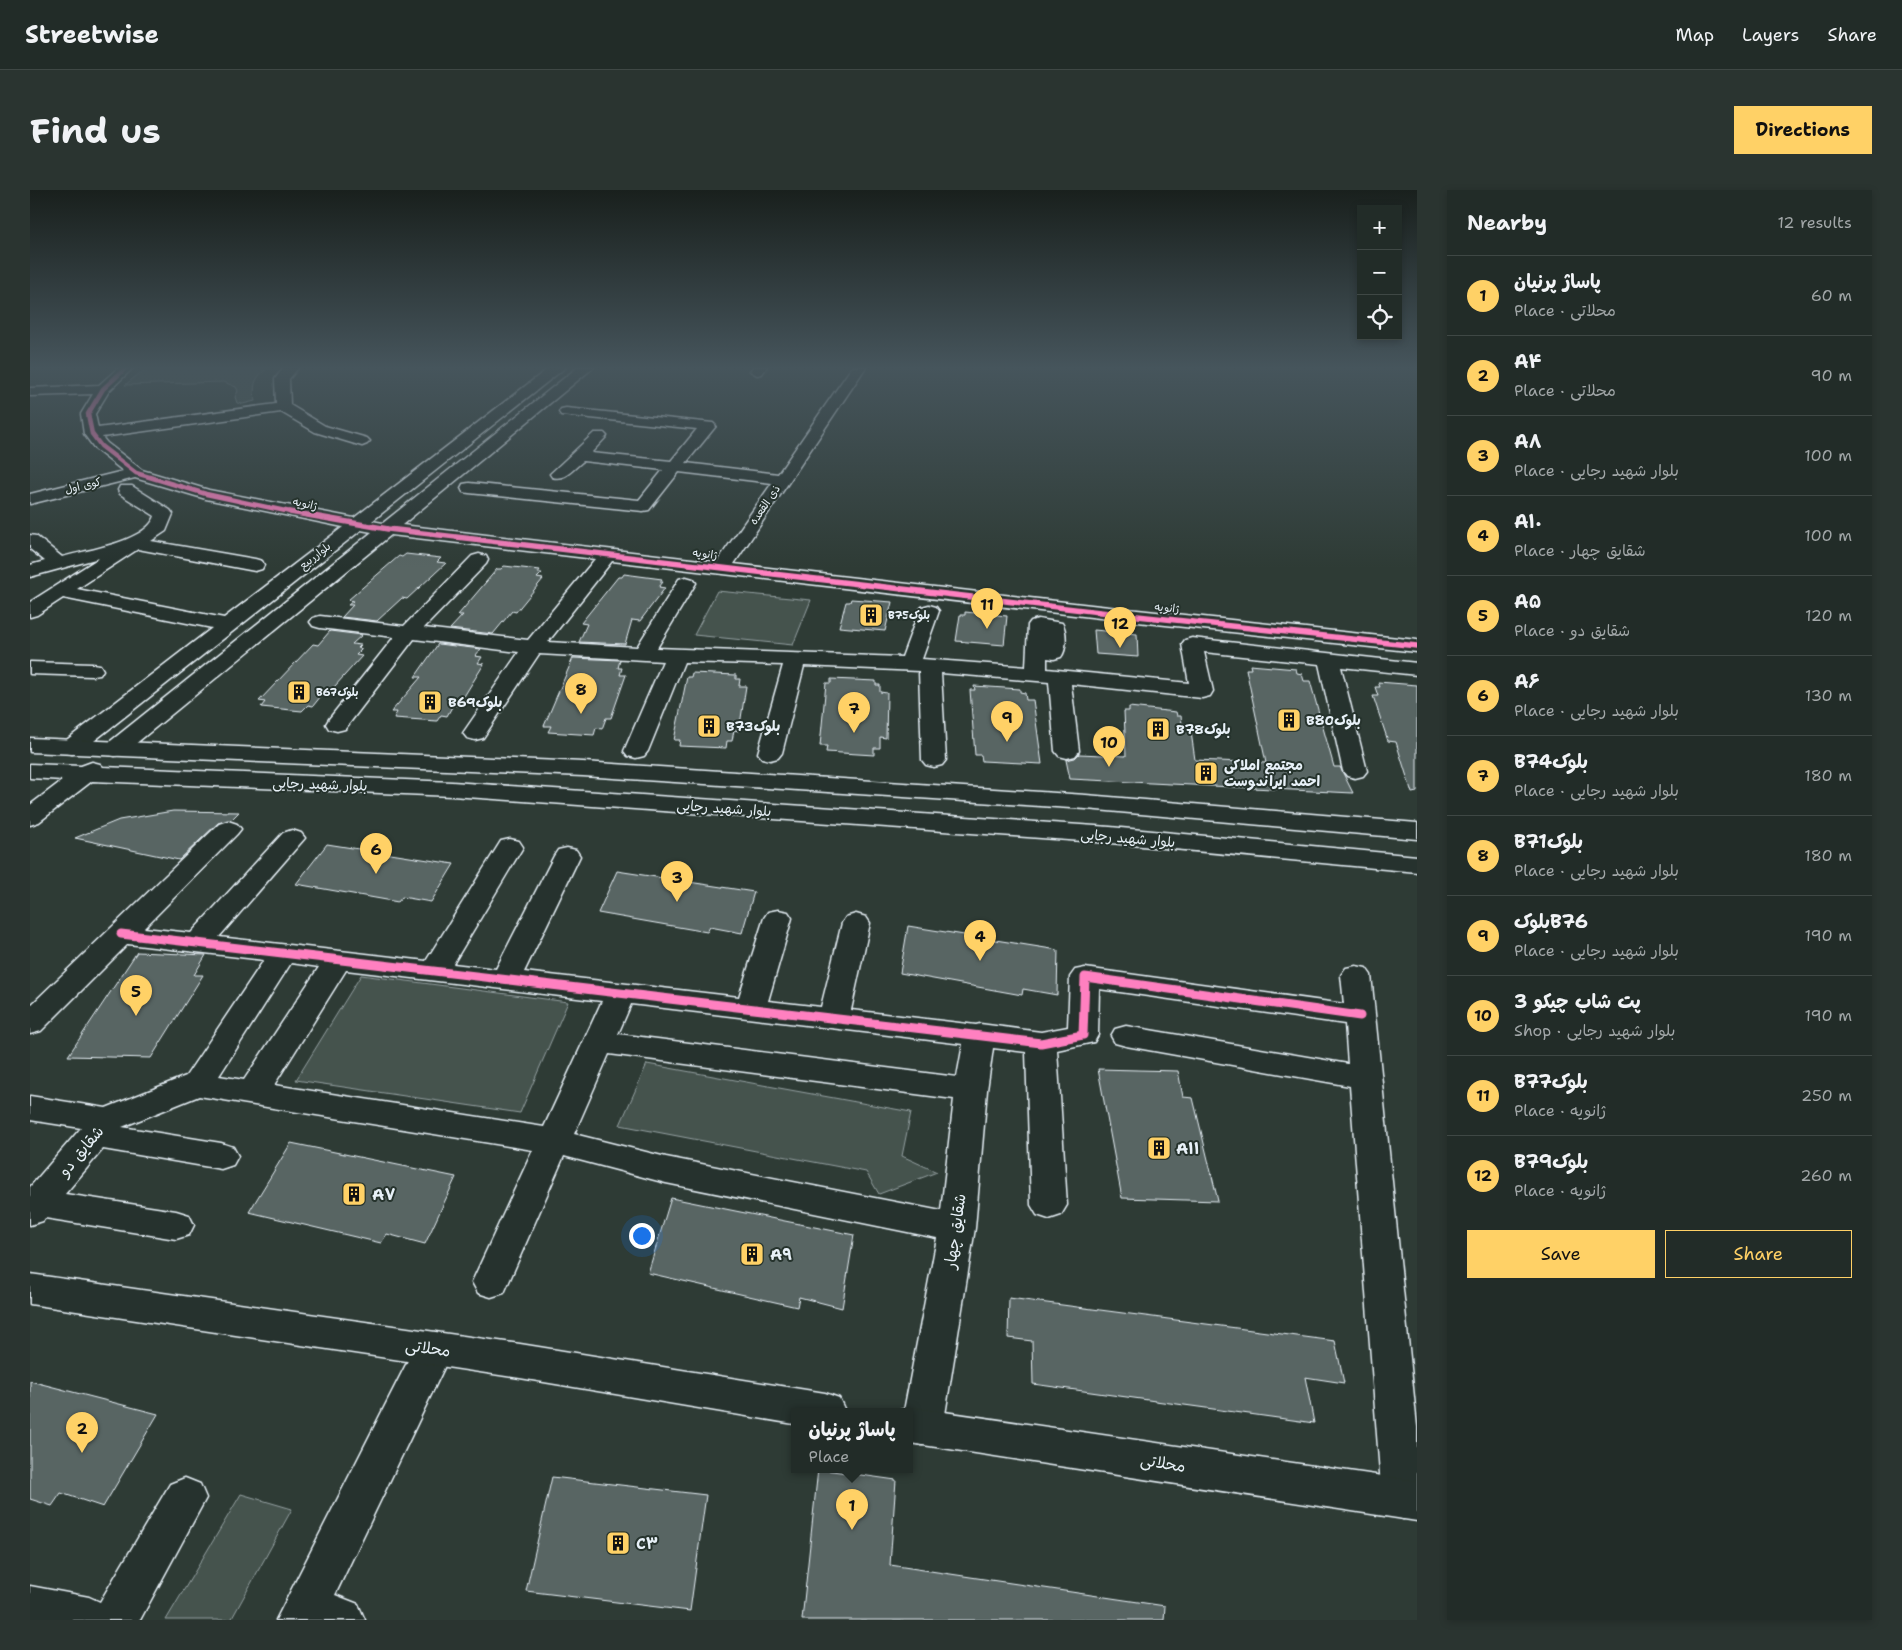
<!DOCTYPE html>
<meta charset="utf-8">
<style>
:root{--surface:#222c28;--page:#2a3430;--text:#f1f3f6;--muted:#a2a7a8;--line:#3f4845;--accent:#ffd166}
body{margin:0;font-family:"Shantell Sans","Playpen Sans Arabic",sans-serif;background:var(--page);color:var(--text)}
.controls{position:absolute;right:15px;top:15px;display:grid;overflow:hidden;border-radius:0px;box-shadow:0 2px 8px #0003}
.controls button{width:45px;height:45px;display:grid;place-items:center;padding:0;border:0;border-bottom:1px solid var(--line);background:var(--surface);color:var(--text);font:25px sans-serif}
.you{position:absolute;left:611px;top:1045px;width:18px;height:18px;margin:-12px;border:4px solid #fff;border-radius:50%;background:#1a73e8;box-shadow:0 0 0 8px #1a73e833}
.badge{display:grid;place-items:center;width:32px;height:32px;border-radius:50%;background:var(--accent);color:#111;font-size:16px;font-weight:700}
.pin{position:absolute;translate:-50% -41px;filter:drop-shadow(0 1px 2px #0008)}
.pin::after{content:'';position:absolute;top:26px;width:18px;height:15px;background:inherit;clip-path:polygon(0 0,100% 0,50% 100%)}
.popup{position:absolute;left:761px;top:1218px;width:122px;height:65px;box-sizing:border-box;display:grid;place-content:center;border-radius:0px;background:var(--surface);filter:drop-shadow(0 1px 4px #0005);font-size:16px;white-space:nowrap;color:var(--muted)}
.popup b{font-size:19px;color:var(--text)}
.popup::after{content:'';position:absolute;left:50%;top:100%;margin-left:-10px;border:10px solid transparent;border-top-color:var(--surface)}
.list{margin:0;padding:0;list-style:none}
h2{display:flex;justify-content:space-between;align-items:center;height:65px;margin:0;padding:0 20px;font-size:21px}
h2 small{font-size:16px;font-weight:400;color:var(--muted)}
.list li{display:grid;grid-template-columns:32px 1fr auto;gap:15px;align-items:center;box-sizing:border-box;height:80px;padding:0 20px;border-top:1px solid var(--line)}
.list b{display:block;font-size:19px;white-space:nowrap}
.list p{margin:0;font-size:16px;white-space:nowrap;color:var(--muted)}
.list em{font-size:16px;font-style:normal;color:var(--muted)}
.actions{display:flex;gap:10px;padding:15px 20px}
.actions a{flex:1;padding:11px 0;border:1px solid var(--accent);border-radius:0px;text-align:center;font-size:18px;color:var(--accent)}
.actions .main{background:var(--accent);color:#111}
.icon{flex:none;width:28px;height:28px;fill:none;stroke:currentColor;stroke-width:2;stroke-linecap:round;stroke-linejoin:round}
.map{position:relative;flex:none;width:1387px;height:1430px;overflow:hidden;border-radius:0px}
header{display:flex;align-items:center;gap:30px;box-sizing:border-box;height:70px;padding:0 25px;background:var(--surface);border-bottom:1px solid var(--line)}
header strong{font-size:24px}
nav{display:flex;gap:28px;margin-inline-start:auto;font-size:18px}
.intro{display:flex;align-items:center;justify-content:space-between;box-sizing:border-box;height:120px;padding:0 30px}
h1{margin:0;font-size:35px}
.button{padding:12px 22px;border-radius:0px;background:var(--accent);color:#111;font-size:18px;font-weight:700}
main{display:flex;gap:30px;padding:0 30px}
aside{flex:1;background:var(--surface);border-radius:0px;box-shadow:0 2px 8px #0003}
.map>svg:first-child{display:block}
</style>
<header>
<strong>Streetwise</strong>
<nav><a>Map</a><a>Layers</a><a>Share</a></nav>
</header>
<div class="intro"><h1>Find us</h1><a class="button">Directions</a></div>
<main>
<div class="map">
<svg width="1387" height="1430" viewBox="0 0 1387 1430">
<rect width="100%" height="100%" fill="#2e3b35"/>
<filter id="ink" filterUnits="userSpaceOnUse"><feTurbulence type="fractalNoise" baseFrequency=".02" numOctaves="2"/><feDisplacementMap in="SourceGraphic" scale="10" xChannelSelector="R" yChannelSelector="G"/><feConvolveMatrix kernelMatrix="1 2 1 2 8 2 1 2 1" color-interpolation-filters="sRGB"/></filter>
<g filter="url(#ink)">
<path fill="#45524e" stroke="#96a2a3" d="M 118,177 L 239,177 C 224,188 223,194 225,211 L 213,214 L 207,213 L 205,207 L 208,201 L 206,197 L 194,192 L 95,195 Z
M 687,401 L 781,410 L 763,455 L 664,445 Z
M 331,785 L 538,812 L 490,923 L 266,890 Z
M 617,874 L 881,922 L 872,966 L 907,982 L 849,1004 L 836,982 L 590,935 Z
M 211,1304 L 262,1319 L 201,1430 L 136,1430 Z"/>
<path fill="#596563" stroke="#e8f1f8" d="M 376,364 L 411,368 L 407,372 L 416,373 L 377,409 L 372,408 L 347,431 L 312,427 L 323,415 L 318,415 L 323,411 L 318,410 L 369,366 L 372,367 Z
M 474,376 L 510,380 L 508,383 L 512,383 L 507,388 L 513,389 L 486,422 L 482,421 L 463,444 L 420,439 L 433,425 L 428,425 L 467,379 L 471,379 Z
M 594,384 L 632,389 L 630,392 L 633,392 L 629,397 L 635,398 L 610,431 L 602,430 L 595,454 L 549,452 L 557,434 L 551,433 L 588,387 L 592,387 Z
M 821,409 L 862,412 L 855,441 L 809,437 L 816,412 L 820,412 Z
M 935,422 L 977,426 L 974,455 L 926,451 L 930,425 L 935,425 Z
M 1064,440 L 1107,444 L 1108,467 L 1066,464 Z
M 300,441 L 332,445 L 322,454 L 331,455 L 328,458 L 332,459 L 326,465 L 332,466 L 296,506 L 291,506 L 283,516 L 278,515 L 272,521 L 231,517 L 235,512 L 229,511 L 283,454 L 288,455 Z
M 408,454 L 451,459 L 445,466 L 452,467 L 448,473 L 454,474 L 428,516 L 423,515 L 417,526 L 411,525 L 407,531 L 364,528 L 367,522 L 361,522 L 391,487 L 385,487 Z
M 543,468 L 590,470 L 588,478 L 592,478 L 590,485 L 596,485 L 581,528 L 576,528 L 572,539 L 566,538 L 564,545 L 518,542 L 521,536 L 514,536 Z
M 1220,475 L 1266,479 L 1267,483 L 1272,484 L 1274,491 L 1280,491 L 1304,577 L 1310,577 L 1323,603 L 1040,589 L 1036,570 L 1045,568 L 1049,564 L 1096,566 L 1094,521 L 1099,521 L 1099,517 L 1146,522 L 1147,526 L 1151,526 L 1152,534 L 1160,535 L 1165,570 L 1236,573 L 1216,479 L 1221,479 Z
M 662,483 L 706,485 L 706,489 L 710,489 L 709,496 L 716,496 L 709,541 L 704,540 L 702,551 L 697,551 L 696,558 L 649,556 L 650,550 L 644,550 L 657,487 L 661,487 Z
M 801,489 L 846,491 L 846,495 L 850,495 L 850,502 L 857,503 L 856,548 L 850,547 L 850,558 L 844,558 L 844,565 L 796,562 L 797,556 L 790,556 L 796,493 L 801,493 Z
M 1348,492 L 1387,495 L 1387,602 L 1382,603 L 1366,552 L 1358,551 L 1343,506 L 1348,506 L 1345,497 L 1350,497 Z
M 944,496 L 990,499 L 990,502 L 995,503 L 996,510 L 1003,510 L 1012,574 L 952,571 L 951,565 L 945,565 L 940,500 L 945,500 Z
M 143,621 L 209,622 L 201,630 L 188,633 L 149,670 L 45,648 L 89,630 Z
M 297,654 L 424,674 L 401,712 L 372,707 L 368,712 L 266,694 Z
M 587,681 L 724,702 L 712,743 L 680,737 L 677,742 L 568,723 Z
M 878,736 L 1028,760 L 1027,805 L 993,799 L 992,805 L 870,783 Z
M 107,762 L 176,765 L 164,785 L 173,785 L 121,868 L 38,866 Z
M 1068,879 L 1148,881 L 1153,907 L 1163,908 L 1188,1011 L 1092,1008 Z
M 261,953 L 426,987 L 395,1054 L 357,1044 L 351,1053 L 219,1022 Z
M 641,1008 L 824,1045 L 812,1118 L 769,1107 L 767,1117 L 618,1083 Z
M 979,1108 L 1305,1151 L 1314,1193 L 1275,1187 L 1284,1233 L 1003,1194 L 1002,1151 L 978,1148 Z
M 0,1191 L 128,1224 L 73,1317 L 31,1303 L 22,1316 L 0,1309 Z
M 788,1279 L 866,1290 L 860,1375 L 1135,1416 L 1134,1430 L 772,1430 Z
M 522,1287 L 676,1305 L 660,1421 L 496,1401 Z"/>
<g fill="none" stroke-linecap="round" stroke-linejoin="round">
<g stroke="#e8f1f8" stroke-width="3">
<path id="street" d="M 89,177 L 104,177 L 79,201 L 65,224 L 68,238 L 246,214 L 245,189 L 254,177 L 269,177 L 259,189 L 260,215 L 295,236 L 337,248 L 340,251 L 337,254 L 332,256 L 285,242 L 251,222 L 72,247 L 77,253 L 112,280 L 179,300 L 324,328 L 520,177 L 536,177 L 342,331 L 353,333 L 548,177 L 564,177 L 372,335 L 687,372 L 742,293 L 649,282 L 619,320 L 613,321 L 439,303 L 433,302 L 431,298 L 433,294 L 439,293 L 609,310 L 633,280 L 553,271 C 543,279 535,291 522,287 L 520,284 L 564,243 L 574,243 L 577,246 L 561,263 L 641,271 L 667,239 L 531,225 L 529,222 L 531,219 L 536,218 L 683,233 L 686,236 L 656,273 L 748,284 L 822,177 L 836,177 L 704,374 L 1070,416 L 1387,450 L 1387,462 L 1070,428 L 582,371 L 518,452 L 607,457 L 649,389 L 656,387 L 663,389 L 666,393 L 627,458 L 872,467 L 889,421 L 892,417 L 899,415 L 906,417 L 909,421 L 892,469 L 996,477 L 998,435 L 1001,431 L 1008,429 L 1032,433 C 1037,440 1037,460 1031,467 L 1024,469 L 1017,468 L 1017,479 L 1159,493 L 1152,454 L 1155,450 L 1162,448 L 1387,473 L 1387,485 L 1311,477 L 1337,581 L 1333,586 L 1325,588 L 1317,586 L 1313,581 L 1289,474 L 1174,462 L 1183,501 L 1180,506 L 1172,508 L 1041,494 L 1049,561 L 1045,566 L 1037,568 L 1029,566 L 1025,561 L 1019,492 L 911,483 L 916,570 L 912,575 L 904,577 L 896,575 L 892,570 L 889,481 L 774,476 L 752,563 L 748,568 L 740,570 L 732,568 L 728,563 L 753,475 L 654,472 L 618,561 L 614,566 L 606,568 L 598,566 L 594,561 L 633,471 L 509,464 L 453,548 L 445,550 L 437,548 L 433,543 L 489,462 L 384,449 L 315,539 L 307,541 L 299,539 L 296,534 L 299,529 L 364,447 L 290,438 L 283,436 L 280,432 L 283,428 L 290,426 L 374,436 L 442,366 L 449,364 L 456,366 L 458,370 L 456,374 L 394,438 L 498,450 L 565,369 L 361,345 L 93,564 L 85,566 L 77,564 L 73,559 L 77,554 L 342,342 L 331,340 L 50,562 L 42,564 L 34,562 L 30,557 L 34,552 L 182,438 L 33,408 L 7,425 L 0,427 L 0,412 L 69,368 L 0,387 L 0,375 L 15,371 L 0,359 L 0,345 L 6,346 L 32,367 C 57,360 116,352 125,326 L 90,304 L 88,300 L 90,296 L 102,296 L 140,320 L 143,324 L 136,341 L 121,351 L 225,369 L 232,371 L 234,375 L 232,379 L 225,381 L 108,359 L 47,399 L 194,428 L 313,337 L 176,309 L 105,288 L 0,314 L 0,304 L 93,281 L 65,259 L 54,244 L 51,224 L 63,204 L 0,206 L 0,198 L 69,195 Z
M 723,177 L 737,177 L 732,184 L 727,185 L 720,181 Z
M 0,472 L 62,474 L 70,475 L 73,480 L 70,485 L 62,486 L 0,484 Z
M 198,631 L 207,634 L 211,639 L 207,644 L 114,738 L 161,743 L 253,643 L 262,640 L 271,643 L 275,648 L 189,747 L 396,771 L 471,651 L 480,649 L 489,651 L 493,657 L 423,774 L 466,779 L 524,666 L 528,660 L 537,658 L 546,660 L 550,666 L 494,782 L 709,807 L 734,728 L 738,722 L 748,720 L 758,722 L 762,728 L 738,811 L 791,817 L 812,733 L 816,727 L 826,724 L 836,727 L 840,733 L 821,820 L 946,835 L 950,834 L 1011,842 L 1038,837 L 1040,787 L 1045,780 L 1055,778 L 1314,814 L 1311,785 L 1316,778 L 1326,776 L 1336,778 L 1341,785 L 1387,1237 L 1387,1324 L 1373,1329 L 1358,1323 L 1352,1309 L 1320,896 L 1096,856 L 1085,853 L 1081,846 L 1085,839 L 1096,836 L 1318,874 L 1315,834 L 1069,799 L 1068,845 L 1064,852 L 1027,860 L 1037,1015 L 1031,1025 L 1019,1029 L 1007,1025 L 1001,1015 L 996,862 L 963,858 L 957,900 L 945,1038 L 913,1237 L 906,1250 L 892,1255 L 880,1251 L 880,1221 L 874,1221 L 907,1048 L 636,993 L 534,966 L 474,1103 L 461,1107 L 448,1103 L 442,1092 L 503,960 L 169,906 L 92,937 L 191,953 L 203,957 L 208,966 L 203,975 L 191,979 L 73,959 L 35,1004 L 146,1021 L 159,1025 L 164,1035 L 159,1045 L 146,1049 L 15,1028 L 13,1031 L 0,1035 L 0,997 L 51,938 L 0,930 L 0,906 L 76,918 L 156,886 L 234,770 L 98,754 L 11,841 L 0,844 L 0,816 L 189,634 ZM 261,773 L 289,777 L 214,890 L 189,886 ZM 316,780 L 572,811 L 514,937 L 244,895 ZM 601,814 L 933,854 L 927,887 L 588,844 ZM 579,864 L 924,909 L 911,1021 L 636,967 L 544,944 Z
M 404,1142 L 418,1147 L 423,1159 L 305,1405 L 328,1414 L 335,1430 L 246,1430 L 390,1147 Z
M 155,1288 L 170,1294 L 176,1308 L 110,1430 L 0,1430 L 0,1396 L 59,1407 L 70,1412 L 140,1294 Z"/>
</g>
<g stroke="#e8f1f8" stroke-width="3">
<path id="secondary" d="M 0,548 L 553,572 L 1056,605 L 1387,633 L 1387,649 L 1056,619 L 553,586 L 0,562 Z
M 62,572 L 70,574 L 73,577 L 422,592 L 1080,637 L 1387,666 L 1387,682 L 1080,653 L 422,606 L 62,591 L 9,632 L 0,635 L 0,615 L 33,590 L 0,588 L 0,574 L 51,576 Z
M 0,1084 L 490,1154 L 795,1203 L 809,1208 L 815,1221 L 764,1221 L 764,1234 L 490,1188 L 0,1114 Z
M 880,1217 L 1387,1291 L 1387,1331 L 880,1253 L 880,1221 L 868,1221 Z"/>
</g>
<use href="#street" fill="#26332d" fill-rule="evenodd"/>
<use href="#secondary" fill="#26332d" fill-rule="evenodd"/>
<g stroke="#26332d" stroke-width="6">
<path id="cycleway-far3" d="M 97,177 L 73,199 L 58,224 L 62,244 L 71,256 L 106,283 L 176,304 L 265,323"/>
</g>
<g stroke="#26332d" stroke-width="8">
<path id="cycleway-far2" d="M 260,322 L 358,339 L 1070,422 L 1387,456"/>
</g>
<g stroke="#26332d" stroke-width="10">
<path id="cycleway-far1" d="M 91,744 L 93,744"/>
</g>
<g stroke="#26332d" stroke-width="12">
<path id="cycleway" d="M 91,744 L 1011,853 L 1053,845 L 1055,787 L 1330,826"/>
</g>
<use href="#cycleway-far3" stroke="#ff80c0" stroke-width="4.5"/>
<use href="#cycleway-far2" stroke="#ff80c0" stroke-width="5.5"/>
<use href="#cycleway-far1" stroke="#ff80c0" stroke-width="7"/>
<use href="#cycleway" stroke="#ff80c0" stroke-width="9"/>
</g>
</g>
<linearGradient id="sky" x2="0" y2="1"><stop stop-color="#19201d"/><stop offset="0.47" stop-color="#46555c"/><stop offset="1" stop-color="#46555c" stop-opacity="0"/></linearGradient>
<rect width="1387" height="378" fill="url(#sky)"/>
<defs>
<g id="building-square" transform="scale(1.25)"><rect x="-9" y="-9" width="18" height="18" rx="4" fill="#ffd166" stroke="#26332d"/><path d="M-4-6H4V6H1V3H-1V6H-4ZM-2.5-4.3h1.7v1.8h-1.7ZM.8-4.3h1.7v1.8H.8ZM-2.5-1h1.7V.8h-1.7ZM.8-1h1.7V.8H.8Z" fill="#111"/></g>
</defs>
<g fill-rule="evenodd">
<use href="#building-square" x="841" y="425"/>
<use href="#building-square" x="269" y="502"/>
<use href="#building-square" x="400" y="512"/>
<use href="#building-square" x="1259" y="530"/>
<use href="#building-square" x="679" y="536"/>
<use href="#building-square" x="1128" y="539"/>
<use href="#building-square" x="1176" y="583"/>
<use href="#building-square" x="1129" y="958"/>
<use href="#building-square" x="324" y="1004"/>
<use href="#building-square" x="722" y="1064"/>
<use href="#building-square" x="588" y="1353"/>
</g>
<g text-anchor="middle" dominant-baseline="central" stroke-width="4" stroke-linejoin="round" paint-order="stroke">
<g font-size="11" fill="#e8f1f8" stroke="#26332d">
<text transform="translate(53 296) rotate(-14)">کوی اول</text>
<text transform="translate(275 314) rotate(12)">ژانویه</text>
<text transform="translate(735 315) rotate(-56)">ذی القعده</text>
<text transform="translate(675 364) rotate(7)">ژانویه</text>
<text transform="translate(285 366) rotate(-38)">بلوارربیع</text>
<text transform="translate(1137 418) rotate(6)">ژانویه</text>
</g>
<g font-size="11" font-weight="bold" fill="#e8f1f8" stroke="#26332d" text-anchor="start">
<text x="858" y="425">B75بلوک</text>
<text x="286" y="502">B67بلوک</text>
</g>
<g font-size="14" font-weight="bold" fill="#e8f1f8" stroke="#26332d" text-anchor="start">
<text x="418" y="512">B69بلوک</text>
<text x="1276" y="530">B80بلوک</text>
<text x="696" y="536">B73بلوک</text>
<text x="1146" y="539">B78بلوک</text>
<text x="1194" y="575">مجتمع املاکی<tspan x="1194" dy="16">احمد ایراندوست</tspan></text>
</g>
<g font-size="14" fill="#e8f1f8" stroke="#26332d">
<text transform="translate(290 594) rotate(2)">بلوار شهید رجایی</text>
<text transform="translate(694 618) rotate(4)">بلوار شهید رجایی</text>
<text transform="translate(1098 648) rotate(5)">بلوار شهید رجایی</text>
</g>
<g font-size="16" font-weight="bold" fill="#e8f1f8" stroke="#26332d" text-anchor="start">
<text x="1146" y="958">A۱۱</text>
<text x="342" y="1004">A۷</text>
<text x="740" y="1064">A۹</text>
<text x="606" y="1353">C۳</text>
</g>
<g font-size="16" fill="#e8f1f8" stroke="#26332d">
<text transform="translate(51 961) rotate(-50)">شقایق دو</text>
<text transform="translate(925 1041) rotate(-82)">شقایق چهار</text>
<text transform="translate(398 1158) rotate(8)">محلاتی</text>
<text transform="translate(1133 1273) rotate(9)">محلاتی</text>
</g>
</g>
</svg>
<div class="controls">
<button>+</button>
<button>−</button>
<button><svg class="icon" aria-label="locate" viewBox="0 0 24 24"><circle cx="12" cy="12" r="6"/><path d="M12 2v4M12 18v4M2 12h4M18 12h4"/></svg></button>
</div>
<div class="you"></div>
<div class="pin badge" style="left:822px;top:1340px">1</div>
<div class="popup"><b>پاساژ پرنیان</b>Place</div>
<div class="pin badge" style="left:52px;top:1263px">2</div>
<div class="pin badge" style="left:647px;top:712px">3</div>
<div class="pin badge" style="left:950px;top:771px">4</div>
<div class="pin badge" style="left:106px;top:826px">5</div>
<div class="pin badge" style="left:346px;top:684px">6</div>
<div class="pin badge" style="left:824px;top:543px">7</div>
<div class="pin badge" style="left:551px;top:524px">8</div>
<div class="pin badge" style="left:977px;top:552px">9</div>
<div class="pin badge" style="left:1079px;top:577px">10</div>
<div class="pin badge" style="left:957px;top:439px">11</div>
<div class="pin badge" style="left:1090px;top:458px">12</div>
</div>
<aside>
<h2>Nearby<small>12 results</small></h2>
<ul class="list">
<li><span class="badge">1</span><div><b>پاساژ پرنیان</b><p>Place · محلاتی</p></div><em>60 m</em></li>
<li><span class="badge">2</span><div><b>A۴</b><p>Place · محلاتی</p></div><em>90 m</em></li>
<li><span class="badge">3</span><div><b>A۸</b><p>Place · بلوار شهید رجایی</p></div><em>100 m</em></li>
<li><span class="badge">4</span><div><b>A۱۰</b><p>Place · شقایق چهار</p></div><em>100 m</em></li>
<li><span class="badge">5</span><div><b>A۵</b><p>Place · شقایق دو</p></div><em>120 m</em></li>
<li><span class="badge">6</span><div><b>A۶</b><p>Place · بلوار شهید رجایی</p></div><em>130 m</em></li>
<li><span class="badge">7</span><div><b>B74بلوک</b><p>Place · بلوار شهید رجایی</p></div><em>180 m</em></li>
<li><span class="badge">8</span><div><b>B71بلوک</b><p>Place · بلوار شهید رجایی</p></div><em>180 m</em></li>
<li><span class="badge">9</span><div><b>بلوکB76</b><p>Place · بلوار شهید رجایی</p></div><em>190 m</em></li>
<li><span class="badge">10</span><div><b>پت شاپ چیکو 3</b><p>Shop · بلوار شهید رجایی</p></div><em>190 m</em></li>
<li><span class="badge">11</span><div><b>B77بلوک</b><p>Place · ژانویه</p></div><em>250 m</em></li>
<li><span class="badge">12</span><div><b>B79بلوک</b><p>Place · ژانویه</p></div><em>260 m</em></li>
</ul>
<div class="actions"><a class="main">Save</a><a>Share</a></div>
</aside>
</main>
